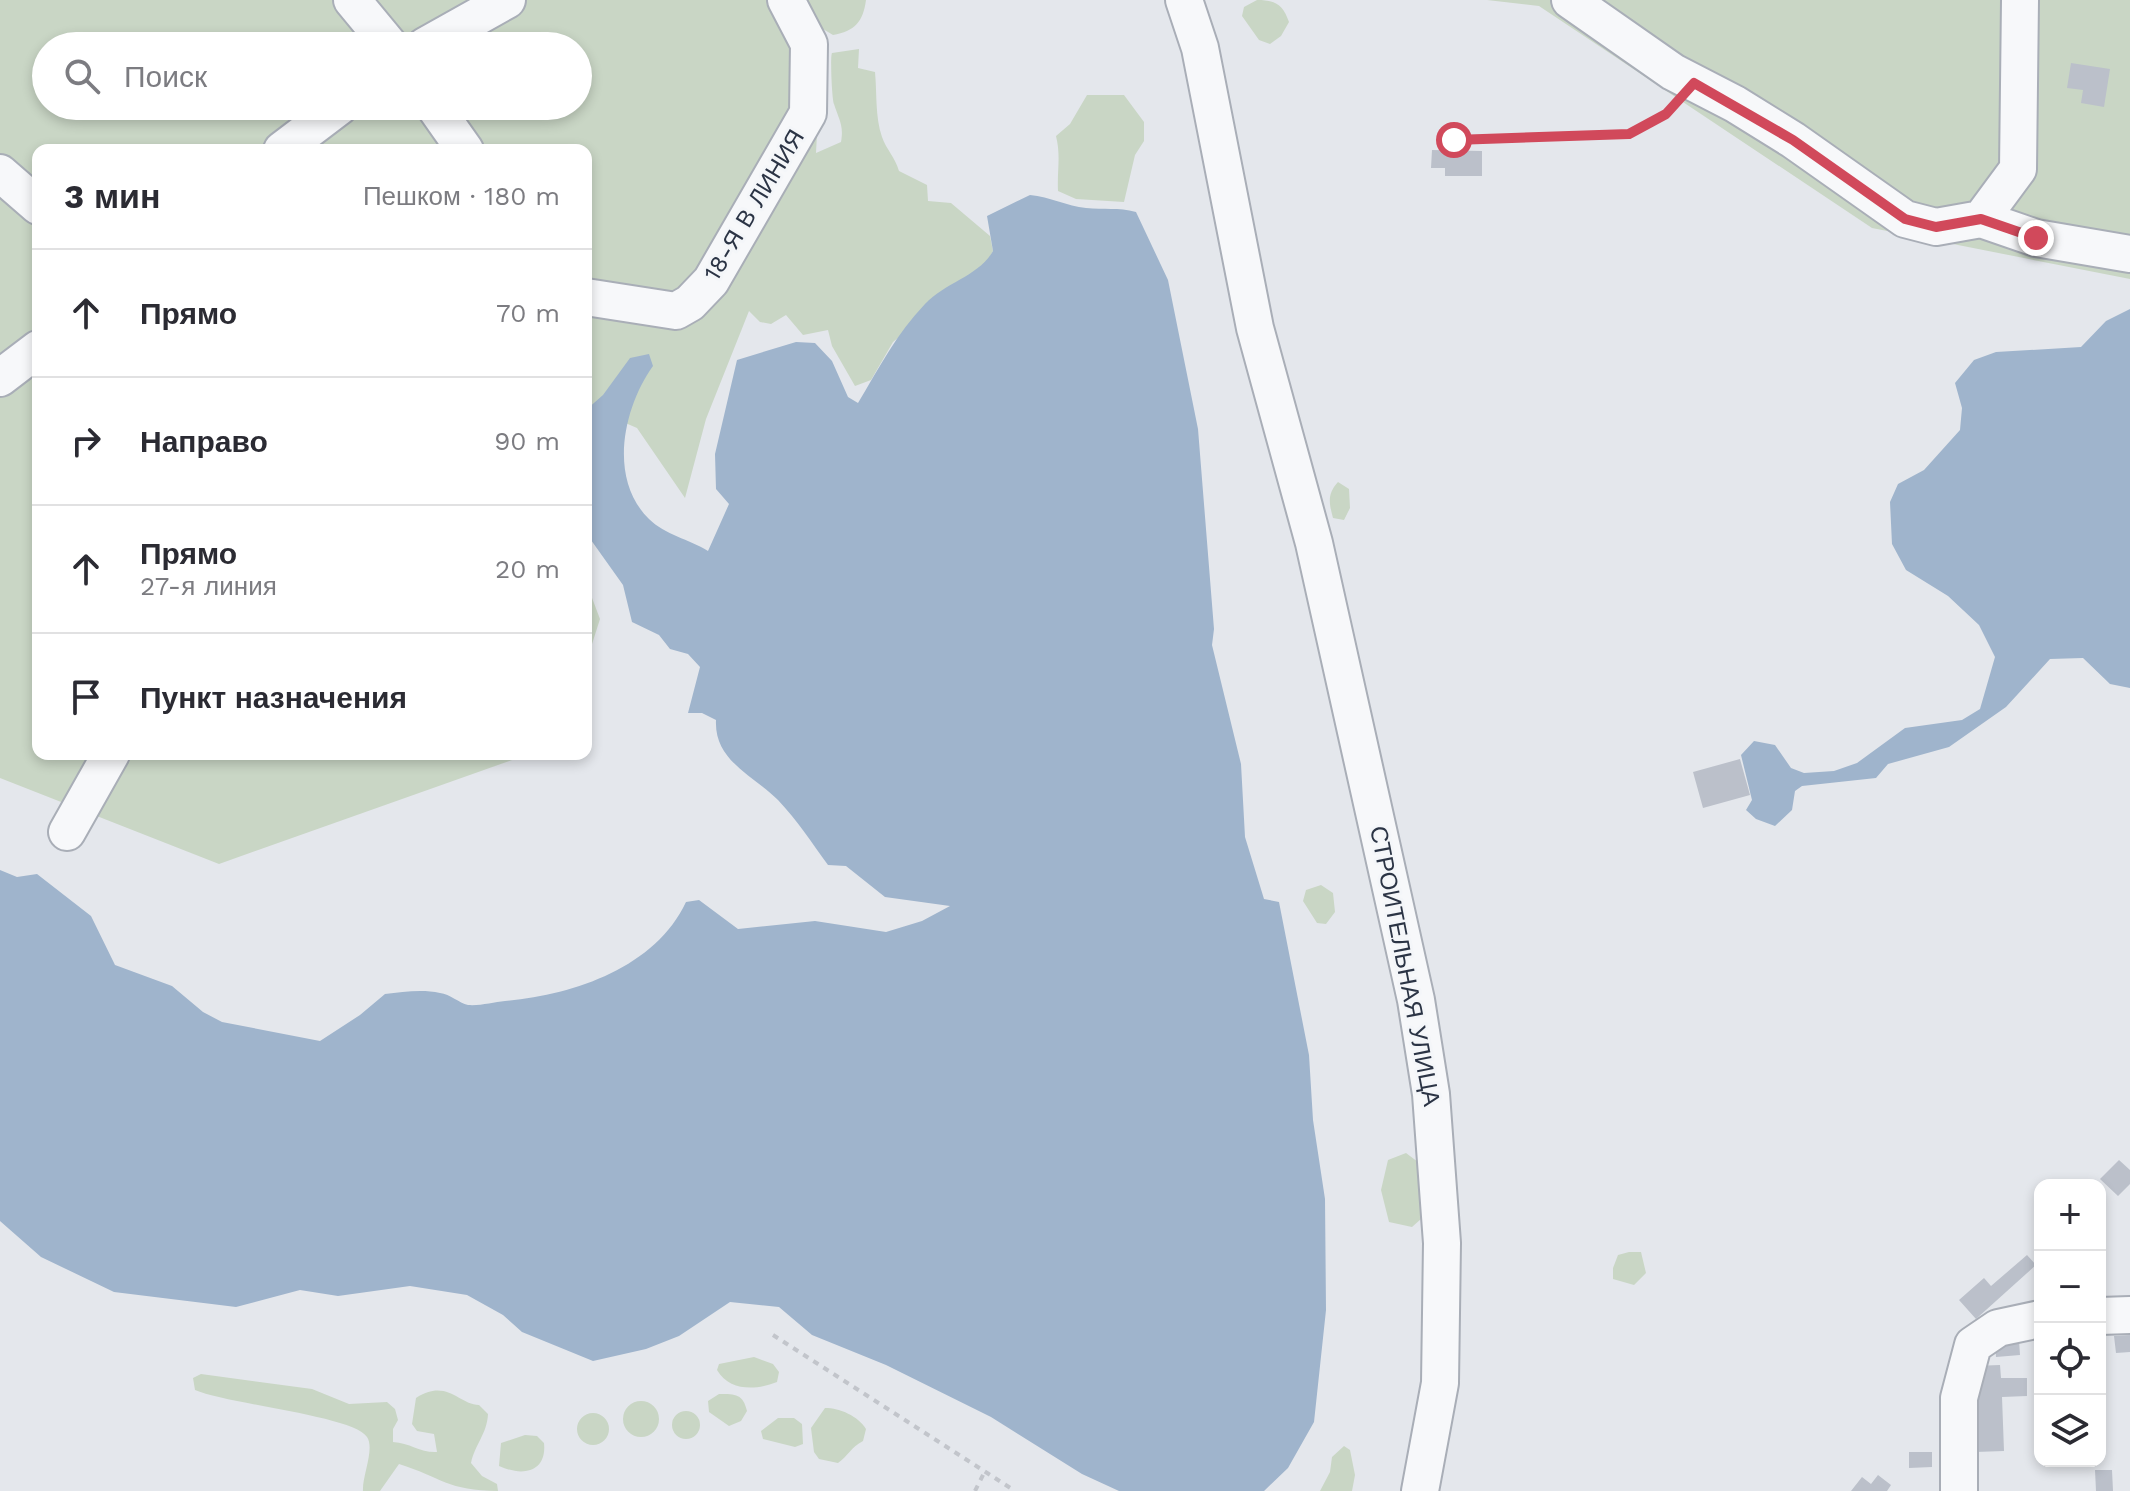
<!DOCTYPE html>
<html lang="ru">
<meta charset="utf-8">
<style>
:root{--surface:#fff;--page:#f2f2f3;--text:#2b2b33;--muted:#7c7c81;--line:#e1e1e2}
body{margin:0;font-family:"Work Sans",sans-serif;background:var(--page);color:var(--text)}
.controls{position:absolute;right:24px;bottom:24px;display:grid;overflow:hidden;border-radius:16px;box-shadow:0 4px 12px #0003}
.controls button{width:72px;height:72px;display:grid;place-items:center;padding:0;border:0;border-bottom:2px solid var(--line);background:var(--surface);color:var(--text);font:40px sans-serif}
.stop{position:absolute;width:24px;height:24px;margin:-18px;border:6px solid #d1495b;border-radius:50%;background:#fff}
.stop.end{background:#d1495b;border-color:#fff;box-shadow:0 2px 8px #0008}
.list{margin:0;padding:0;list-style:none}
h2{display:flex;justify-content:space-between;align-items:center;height:104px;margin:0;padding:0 32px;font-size:34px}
h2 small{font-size:26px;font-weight:400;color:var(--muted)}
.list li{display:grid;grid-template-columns:52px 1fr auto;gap:24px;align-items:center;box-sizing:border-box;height:128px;padding:0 32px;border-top:2px solid var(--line)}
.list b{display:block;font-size:30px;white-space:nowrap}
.list p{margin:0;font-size:26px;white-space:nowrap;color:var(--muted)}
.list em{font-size:26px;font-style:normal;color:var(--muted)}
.icon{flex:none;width:44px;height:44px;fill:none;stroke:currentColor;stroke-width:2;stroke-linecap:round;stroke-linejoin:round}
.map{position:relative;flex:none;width:2130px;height:1491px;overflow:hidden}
.search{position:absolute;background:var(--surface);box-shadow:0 4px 12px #0003;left:32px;top:32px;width:560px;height:88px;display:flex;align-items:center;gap:20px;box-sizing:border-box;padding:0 28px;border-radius:44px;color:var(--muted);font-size:30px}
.panel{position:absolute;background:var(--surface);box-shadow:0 4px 12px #0003;left:32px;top:144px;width:560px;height:616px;border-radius:16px}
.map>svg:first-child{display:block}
</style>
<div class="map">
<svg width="2130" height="1491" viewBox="0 0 2130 1491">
<rect width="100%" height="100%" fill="#e4e7ec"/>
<path fill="#c9d6c5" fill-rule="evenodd" d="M 0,0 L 798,0 L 822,36 L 816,153 L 841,142 C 844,125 839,120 834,104 C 832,100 830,57 832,53 L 859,49 L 858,68 L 875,72 C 877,92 875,117 882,137 C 886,149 895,157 899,171 L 927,185 L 928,201 L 951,203 L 990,236 L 993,251 L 985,266 L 893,342 L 871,380 L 855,386 L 832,346 L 828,330 L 803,335 L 786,315 L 771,324 L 760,322 L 749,311 L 706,419 L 685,498 L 637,428 L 586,406 L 586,150 L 38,150 L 38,754 L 529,754 L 219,864 L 0,778 ZM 46,46 L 578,46 L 578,106 L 46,106 Z
M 803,0 L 866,0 C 863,22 855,31 833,35 L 823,29 Z
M 1257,0 C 1276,0 1283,5 1289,22 L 1281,36 L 1270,44 L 1259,40 L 1242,16 L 1244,7 Z
M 1487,0 L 2130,0 L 2130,279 L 1872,228 L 1539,6 Z
M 1087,95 L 1124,95 L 1144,122 L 1144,141 L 1135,155 L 1124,202 L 1076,199 L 1058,191 C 1057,170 1061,156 1056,136 L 1070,124 Z
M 1338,482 L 1349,489 L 1350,508 L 1344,520 L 1333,518 C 1329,503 1327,494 1338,482 Z
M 586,582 L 600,619 L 586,663 Z
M 1321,885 L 1333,893 L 1335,912 L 1326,924 L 1317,923 L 1303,901 L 1306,890 Z
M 1406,1153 L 1418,1162 L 1423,1198 L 1421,1219 L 1412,1227 L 1389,1222 L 1381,1190 L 1388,1160 Z
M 1629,1252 L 1641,1252 L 1646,1273 L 1634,1285 L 1613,1279 L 1613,1268 L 1618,1255 Z
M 754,1357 L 773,1364 L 779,1372 L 777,1382 C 757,1390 730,1392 717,1370 L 719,1364 Z
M 201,1374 L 312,1389 L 349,1404 L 387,1402 L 395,1409 L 398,1420 L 393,1429 L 393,1442 C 410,1443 421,1453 437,1452 L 434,1434 L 417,1431 L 412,1424 L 416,1398 C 447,1378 459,1405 479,1405 L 488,1414 C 487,1434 475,1444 471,1463 L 482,1476 L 497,1484 L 498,1491 C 448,1491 441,1477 399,1464 L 380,1491 L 363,1491 C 362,1476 375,1449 367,1437 C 354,1416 227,1404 195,1390 L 193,1378 Z
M 719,1394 C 736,1394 743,1394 747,1411 L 741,1421 L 729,1426 L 709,1412 L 708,1401 Z
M623 1419a18 18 0 1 1 36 0a18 18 0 1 1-36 0Z
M 825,1408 C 840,1408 858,1416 866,1429 L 863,1441 C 851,1447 848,1456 838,1463 L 819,1459 L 814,1452 L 811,1428 Z
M672 1425a14 14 0 1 1 28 0a14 14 0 1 1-28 0Z
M577 1429a16 16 0 1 1 32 0a16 16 0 1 1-32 0Z
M 778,1418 L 794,1418 L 802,1424 L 803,1444 L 795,1447 L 763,1439 L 761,1431 Z
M 525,1435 L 537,1436 L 544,1443 C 547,1472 523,1477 499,1466 L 501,1443 Z
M 1344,1446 L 1350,1450 L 1355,1475 L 1352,1491 L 1320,1491 L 1330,1472 L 1332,1457 Z"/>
<path fill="#9fb4cc" d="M 1030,195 C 1050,197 1067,206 1086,208 C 1104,210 1118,207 1136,212 L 1168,280 L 1198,429 L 1214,629 L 1212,645 L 1241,764 L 1245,837 L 1264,899 L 1279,902 L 1309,1055 L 1313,1120 L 1325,1199 L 1326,1310 L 1314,1422 L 1288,1468 L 1264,1491 L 1119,1491 L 1082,1474 L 991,1417 L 886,1365 L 812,1335 L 779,1307 L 730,1302 L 679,1336 L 646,1349 L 593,1361 L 522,1332 L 503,1315 L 467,1295 L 410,1286 L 338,1296 L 300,1290 L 236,1307 L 114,1292 L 41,1257 L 0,1221 L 0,870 L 17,877 L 37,874 L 91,916 L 115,965 L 172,986 L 203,1012 L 222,1022 L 320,1041 L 360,1015 L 385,994 C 403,992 422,989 440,993 C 450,994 459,1003 468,1005 C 480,1006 494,1002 505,1001 C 573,995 655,968 686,902 L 699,900 L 738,929 L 815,921 L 886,932 L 922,921 L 950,906 L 885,897 L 846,866 L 828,865 C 812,843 797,820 778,800 C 753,775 714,761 716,720 L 702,713 L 688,713 L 700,667 L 688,654 L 670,649 L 659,635 L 632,622 L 623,585 L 586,533 L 586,410 L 603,395 L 630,358 L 649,354 L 653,366 C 623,408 608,479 649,519 C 665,535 689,539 708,551 L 729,504 L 716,489 L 715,454 L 737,360 L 796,342 L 815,343 L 832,361 L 848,397 L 858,403 C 879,368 897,333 925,304 C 946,282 979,276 993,251 L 987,216 Z
M 2130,309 L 2130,688 L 2110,684 L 2083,658 L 2050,659 L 2006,707 L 1949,747 L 1888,764 L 1876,778 L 1802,786 L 1795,791 L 1792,810 L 1775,826 L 1756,819 L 1746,810 L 1752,800 L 1741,755 L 1754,741 L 1775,745 L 1791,768 L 1804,773 L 1834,771 L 1857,763 L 1905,728 L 1962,720 L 1980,709 L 1995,657 L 1979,625 L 1948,596 L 1906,570 L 1892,544 L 1890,502 L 1898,484 L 1924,470 L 1960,430 L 1962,408 L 1955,383 L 1974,360 L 1996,352 L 2081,347 L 2106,321 Z"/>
<path fill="#bbc0ca" d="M 2071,63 L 2110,69 L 2104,107 L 2081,103 L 2083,90 L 2067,88 Z
M 1432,150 L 1482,151 L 1482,176 L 1445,176 L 1445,168 L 1431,168 Z
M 1740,759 L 1750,795 L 1703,808 L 1693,772 Z
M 2119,1160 L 2130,1170 L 2130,1184 L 2118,1196 L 2100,1179 Z
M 2027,1255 L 2036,1265 L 1976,1319 L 1959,1300 L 1984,1278 L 1991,1286 Z
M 2130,1335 L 2130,1352 L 2116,1353 L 2114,1336 Z
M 2019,1340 L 2020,1355 L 1996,1357 L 1995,1342 Z
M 2000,1365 L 2001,1378 L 2027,1378 L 2027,1396 L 2002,1397 L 2004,1451 L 1975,1452 L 1973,1366 Z
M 1909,1452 L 1932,1452 L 1932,1467 L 1909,1468 Z
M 2095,1470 L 2112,1470 L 2113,1491 L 2096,1491 Z
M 1878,1475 L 1891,1485 L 1887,1491 L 1851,1491 L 1862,1477 L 1871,1484 Z"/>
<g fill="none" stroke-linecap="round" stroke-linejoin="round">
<g stroke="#a9aeb7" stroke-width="40">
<path id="minor" d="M 352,0 L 390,46
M 1184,0 L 1200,48 L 1255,328 L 1314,543 L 1416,1000 L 1431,1094 L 1442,1243 L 1440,1383 L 1420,1491
M 1570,0 L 1673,72 L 1735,104 L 1793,140 L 1905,219 L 1936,227 L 1981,219
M 425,46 L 507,0
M 434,106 L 465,150
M 282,150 L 340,106
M 0,173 L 38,206
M 1981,219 L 2018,169 L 2020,0
M 1981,219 L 2036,238 L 2130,254
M 586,297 L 676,311 L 690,303 L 711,281 L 808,113 L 809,44 L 786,0
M 0,378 L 38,349
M 67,832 L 111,754
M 2100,1316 L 2130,1315
M 1959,1491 L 1959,1398 L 1973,1345 L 1998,1328 L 2040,1319"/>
</g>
<path stroke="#c2c5cb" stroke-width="4" stroke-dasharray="6 6" stroke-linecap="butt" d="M 1454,140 L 1629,134 L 1650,125 L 1674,105
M 773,1335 L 1015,1491
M 975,1491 L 985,1471"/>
<use href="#minor" stroke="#f7f8fa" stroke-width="36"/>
</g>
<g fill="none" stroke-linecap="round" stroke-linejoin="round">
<path stroke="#d1495b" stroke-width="10" d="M 1454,140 L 1629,134 L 1666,114 L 1694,83 L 1793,140 L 1905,219 L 1936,227 L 1981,219 L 2036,238"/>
</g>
<g text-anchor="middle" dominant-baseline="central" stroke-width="6" stroke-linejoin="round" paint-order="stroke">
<g font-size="24" fill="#2b3445" stroke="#f4f6f9">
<text transform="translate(754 205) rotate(-59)">18-Я В ЛИНИЯ</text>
<text transform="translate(1405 966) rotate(79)">СТРОИТЕЛЬНАЯ УЛИЦА</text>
</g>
</g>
</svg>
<div class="controls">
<button>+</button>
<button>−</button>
<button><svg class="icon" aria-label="locate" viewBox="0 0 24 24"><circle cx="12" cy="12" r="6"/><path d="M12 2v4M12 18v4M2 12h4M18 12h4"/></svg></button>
<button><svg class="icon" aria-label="layers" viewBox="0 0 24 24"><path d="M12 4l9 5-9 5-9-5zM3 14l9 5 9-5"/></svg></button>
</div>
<div class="stop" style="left:1454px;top:140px"></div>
<div class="stop end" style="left:2036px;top:238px"></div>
<div class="search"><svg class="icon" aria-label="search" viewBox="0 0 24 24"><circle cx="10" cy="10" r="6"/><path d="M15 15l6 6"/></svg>Поиск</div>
<section class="panel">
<h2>3 мин<small>Пешком · 180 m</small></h2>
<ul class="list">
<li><svg class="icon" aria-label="ahead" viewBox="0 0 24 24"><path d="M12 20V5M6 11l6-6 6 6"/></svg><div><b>Прямо</b></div><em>70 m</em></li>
<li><svg class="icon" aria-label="right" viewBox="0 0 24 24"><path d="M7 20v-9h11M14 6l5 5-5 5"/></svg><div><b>Направо</b></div><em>90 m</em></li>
<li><svg class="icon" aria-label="ahead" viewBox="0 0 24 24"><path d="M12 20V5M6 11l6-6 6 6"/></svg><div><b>Прямо</b><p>27-я линия</p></div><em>20 m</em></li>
<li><svg class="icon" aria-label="arrive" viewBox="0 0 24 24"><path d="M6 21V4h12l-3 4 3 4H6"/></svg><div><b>Пункт назначения</b></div></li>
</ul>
</section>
</div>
